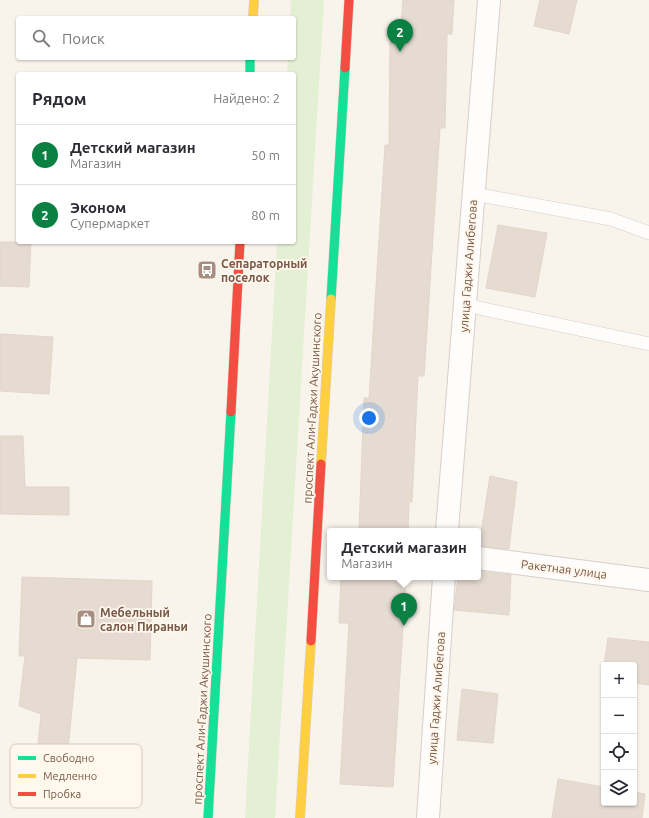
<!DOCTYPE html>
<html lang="ru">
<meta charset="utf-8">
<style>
:root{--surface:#fff;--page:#f7f7f7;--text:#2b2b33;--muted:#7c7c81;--line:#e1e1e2;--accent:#0b8043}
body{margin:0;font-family:Ubuntu,sans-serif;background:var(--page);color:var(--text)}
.controls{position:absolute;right:12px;bottom:12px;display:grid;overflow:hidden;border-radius:4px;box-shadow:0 1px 3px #0004}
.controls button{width:36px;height:36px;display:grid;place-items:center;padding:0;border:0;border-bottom:1px solid var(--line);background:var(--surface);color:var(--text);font:20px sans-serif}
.you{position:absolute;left:369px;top:418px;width:14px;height:14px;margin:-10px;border:3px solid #fff;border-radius:50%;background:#1a73e8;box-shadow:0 0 0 6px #1a73e833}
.badge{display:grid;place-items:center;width:26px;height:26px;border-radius:50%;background:var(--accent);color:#fff;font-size:13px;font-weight:700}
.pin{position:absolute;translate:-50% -33px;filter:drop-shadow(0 1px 2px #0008)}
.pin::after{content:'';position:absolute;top:21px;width:14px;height:12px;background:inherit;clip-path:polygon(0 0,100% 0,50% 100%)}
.popup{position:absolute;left:327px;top:528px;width:154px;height:52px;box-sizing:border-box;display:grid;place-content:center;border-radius:4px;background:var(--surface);filter:drop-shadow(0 1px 3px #0005);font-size:13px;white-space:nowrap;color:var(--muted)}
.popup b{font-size:15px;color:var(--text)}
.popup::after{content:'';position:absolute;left:50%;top:100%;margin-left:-8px;border:8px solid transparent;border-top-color:var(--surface)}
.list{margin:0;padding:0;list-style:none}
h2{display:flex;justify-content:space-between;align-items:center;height:52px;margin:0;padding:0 16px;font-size:17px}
h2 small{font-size:13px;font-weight:400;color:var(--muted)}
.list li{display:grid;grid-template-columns:26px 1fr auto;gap:12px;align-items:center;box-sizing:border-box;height:60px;padding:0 16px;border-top:1px solid var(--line)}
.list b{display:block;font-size:15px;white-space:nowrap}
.list p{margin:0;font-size:13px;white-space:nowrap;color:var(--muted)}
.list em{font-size:13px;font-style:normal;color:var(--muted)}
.icon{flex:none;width:22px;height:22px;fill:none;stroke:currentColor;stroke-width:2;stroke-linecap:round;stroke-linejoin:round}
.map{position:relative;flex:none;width:649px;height:818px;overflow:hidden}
.search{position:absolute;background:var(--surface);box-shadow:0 1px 3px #0004;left:16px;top:16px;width:280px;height:44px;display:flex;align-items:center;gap:10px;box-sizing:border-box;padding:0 14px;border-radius:4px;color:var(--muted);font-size:15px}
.panel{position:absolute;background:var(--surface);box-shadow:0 1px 3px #0004;left:16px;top:72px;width:280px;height:172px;border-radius:4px}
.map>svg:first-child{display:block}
</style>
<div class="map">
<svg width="649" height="818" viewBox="0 0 649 818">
<rect width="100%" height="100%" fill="#f8f3eb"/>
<path fill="#e4f0d4" d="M 291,0 L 324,0 L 275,818 L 245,818 L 277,242 L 294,242 L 294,74 L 287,74 L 288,58 L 294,58 L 294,18 L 290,18 Z"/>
<path fill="#e5dbd1" stroke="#e2d5cc" d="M 403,0 L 454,0 L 452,34 L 447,34 L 445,128 L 440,128 L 424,376 L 418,376 L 412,502 L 409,502 L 408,531 L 359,531 L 364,398 L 369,398 L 385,145 L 389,145 L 390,41 L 400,41 Z
M 540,0 L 577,0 L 569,34 L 534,26 Z
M 498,225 L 547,233 L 535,297 L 486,288 Z
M 0,242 L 31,242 L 29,287 L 0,286 Z
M 0,334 L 53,337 L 49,394 L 0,391 Z
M 0,436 L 23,436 L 25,487 L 69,487 L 69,515 L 0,514 Z
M 490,476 L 517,482 L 509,549 L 479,546 Z
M 478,571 L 511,575 L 509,615 L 454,610 L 458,577 L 478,577 Z
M 22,577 L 152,581 L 150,660 L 77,658 L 67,759 L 37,756 L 41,714 L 19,706 L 25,656 L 19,656 Z
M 341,577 L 406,577 L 393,787 L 340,784 L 349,623 L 339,623 Z
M 608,638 L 649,642 L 649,685 L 634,683 L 634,665 L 604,665 Z
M 462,689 L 498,694 L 493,743 L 457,740 Z
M 558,779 L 604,787 L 604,803 L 634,803 L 634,792 L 645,794 L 642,818 L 552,818 Z"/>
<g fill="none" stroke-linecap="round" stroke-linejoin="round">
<g stroke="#d7cec8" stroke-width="14">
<path id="lane" d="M 474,194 L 611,219 L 649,233
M 465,305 L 649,344"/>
</g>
<g stroke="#d7cec8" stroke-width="24">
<path id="street" d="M 447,531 L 489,0
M 478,558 L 649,580
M 428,818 L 444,577"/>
</g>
<g stroke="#dad0c8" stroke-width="10">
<path id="fast" d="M 250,58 L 250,74
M 331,299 L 345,68
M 208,818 L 231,412"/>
</g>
<g stroke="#dad0c8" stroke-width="10">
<path id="slow" d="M 253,18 L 254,0
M 321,464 L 331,299
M 300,818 L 311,641"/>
</g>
<g stroke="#dad0c8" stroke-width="10">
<path id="jam" d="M 345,68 L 349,0
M 231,412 L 240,242
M 311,641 L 321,464"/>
</g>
<use href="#lane" stroke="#fefdfc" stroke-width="13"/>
<use href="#street" stroke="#fefdfc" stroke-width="22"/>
<use href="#fast" stroke="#16e098" stroke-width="9"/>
<use href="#slow" stroke="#ffcf43" stroke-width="9"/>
<use href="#jam" stroke="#f24e42" stroke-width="9"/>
</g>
<defs>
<g id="bus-square" transform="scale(1)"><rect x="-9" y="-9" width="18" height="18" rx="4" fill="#a68e80" stroke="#fff8ed"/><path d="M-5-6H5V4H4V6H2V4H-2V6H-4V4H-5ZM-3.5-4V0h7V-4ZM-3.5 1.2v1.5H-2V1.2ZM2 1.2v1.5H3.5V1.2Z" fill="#fff"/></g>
<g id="shop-square" transform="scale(1)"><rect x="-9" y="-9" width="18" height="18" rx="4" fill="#a68e80" stroke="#fff8ed"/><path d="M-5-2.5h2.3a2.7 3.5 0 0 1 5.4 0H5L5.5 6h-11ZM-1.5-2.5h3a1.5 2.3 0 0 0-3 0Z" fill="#fff"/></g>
</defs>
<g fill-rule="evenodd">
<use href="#bus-square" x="207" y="270"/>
<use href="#shop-square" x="86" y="619"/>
</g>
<g text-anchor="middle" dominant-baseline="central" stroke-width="3.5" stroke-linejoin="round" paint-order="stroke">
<g font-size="12" font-weight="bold" fill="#7a5847" stroke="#fff8ed" text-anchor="start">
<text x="221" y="263">Сепараторный<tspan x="221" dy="14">поселок</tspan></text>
<text x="100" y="612">Мебельный<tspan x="100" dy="14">салон Пираньи</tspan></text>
</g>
<g font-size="12" fill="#7a5847" stroke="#fff8ed">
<text transform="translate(468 266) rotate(-86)">улица Гаджи Алибегова</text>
<text transform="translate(312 408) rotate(-87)">проспект Али-Гаджи Акушинского</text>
<text transform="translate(564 569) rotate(7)">Ракетная улица</text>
<text transform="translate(436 698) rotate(-86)">улица Гаджи Алибегова</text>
<text transform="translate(202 709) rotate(-87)">проспект Али-Гаджи Акушинского</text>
</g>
</g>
<rect x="10" y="744" width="132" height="64" rx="6" fill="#fff8ed" stroke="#d7c8bb" stroke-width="1"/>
<rect x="18" y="756" width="18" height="4" fill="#16e098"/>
<rect x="18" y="774" width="18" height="4" fill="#ffcf43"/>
<rect x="18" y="792" width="18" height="4" fill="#f24e42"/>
<g font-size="11" fill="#7a5847">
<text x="43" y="762">Свободно</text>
<text x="43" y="780">Медленно</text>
<text x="43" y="798">Пробка</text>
</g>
</svg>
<div class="controls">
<button>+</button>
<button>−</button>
<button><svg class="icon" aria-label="locate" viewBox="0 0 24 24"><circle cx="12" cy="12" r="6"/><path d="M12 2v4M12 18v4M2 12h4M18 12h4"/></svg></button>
<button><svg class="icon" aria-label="layers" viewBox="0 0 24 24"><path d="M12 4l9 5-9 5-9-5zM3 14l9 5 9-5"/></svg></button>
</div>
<div class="you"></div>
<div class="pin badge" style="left:404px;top:626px">1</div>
<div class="popup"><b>Детский магазин</b>Магазин</div>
<div class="pin badge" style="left:400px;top:52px">2</div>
<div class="search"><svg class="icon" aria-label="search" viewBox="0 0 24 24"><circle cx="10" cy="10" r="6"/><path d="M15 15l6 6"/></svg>Поиск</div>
<section class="panel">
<h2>Рядом<small>Найдено: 2</small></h2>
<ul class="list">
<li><span class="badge">1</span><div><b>Детский магазин</b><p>Магазин</p></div><em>50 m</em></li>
<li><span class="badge">2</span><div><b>Эконом</b><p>Супермаркет</p></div><em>80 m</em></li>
</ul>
</section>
</div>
